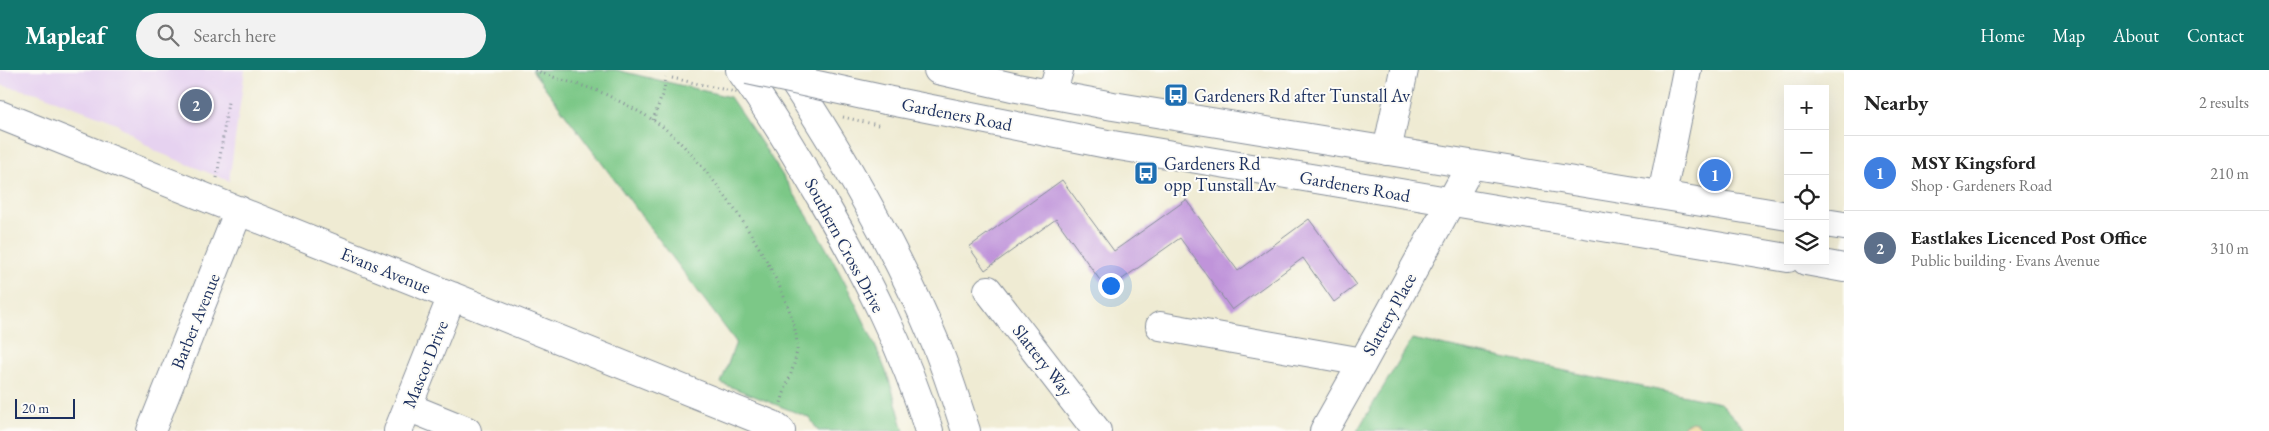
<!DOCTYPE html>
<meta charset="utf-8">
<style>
:root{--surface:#fff;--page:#f2f2f2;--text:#222;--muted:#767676;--line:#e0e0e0;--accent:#0f766e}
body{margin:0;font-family:"EB Garamond",serif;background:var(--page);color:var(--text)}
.controls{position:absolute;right:15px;top:15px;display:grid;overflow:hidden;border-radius:0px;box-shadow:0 5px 20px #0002}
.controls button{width:45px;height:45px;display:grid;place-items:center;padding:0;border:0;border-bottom:1px solid var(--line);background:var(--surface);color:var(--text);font:25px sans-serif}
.scale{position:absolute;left:15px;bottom:12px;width:60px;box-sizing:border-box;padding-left:5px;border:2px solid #1b2f5e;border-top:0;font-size:14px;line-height:18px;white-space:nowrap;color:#1b2f5e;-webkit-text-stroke:4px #fdfcf7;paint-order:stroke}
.you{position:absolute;left:1110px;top:215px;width:18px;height:18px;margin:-12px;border:4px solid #fff;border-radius:50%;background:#1a73e8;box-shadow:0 0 0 8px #1a73e833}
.badge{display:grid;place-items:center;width:32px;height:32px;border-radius:50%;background:var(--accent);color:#fff;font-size:16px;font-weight:700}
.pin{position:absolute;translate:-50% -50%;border:2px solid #fff;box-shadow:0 1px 5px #0006}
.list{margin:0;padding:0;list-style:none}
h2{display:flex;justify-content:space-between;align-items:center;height:65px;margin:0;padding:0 20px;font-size:21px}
h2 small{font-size:16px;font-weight:400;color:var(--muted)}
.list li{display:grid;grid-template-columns:32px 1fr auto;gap:15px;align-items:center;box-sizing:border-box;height:75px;padding:0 20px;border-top:1px solid var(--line)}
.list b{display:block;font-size:19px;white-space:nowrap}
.list p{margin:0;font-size:16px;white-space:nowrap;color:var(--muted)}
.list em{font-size:16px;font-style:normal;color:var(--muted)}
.icon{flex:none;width:28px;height:28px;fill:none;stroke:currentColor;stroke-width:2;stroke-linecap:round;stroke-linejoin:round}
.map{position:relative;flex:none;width:1844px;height:361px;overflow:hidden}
header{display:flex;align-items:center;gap:30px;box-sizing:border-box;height:70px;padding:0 25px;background:var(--accent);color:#fff}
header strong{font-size:24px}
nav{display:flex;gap:28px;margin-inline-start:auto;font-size:18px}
.search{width:350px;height:45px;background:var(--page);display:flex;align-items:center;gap:12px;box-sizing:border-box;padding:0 18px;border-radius:28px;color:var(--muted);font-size:19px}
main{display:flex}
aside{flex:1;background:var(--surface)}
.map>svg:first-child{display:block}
</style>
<header>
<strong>Mapleaf</strong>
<div class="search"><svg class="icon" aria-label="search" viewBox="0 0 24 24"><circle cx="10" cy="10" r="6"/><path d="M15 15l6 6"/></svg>Search here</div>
<nav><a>Home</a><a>Map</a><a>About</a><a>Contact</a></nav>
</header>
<main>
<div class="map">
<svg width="1844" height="361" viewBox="0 0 1844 361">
<rect width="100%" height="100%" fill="#fdfcf7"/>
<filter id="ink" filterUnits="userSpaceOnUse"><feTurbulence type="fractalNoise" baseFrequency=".02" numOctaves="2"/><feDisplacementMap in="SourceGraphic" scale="10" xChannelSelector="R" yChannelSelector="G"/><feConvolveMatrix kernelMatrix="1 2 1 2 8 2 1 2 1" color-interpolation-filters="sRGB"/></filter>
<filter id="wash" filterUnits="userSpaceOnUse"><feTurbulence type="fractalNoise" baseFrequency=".0096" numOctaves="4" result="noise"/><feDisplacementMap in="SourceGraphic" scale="20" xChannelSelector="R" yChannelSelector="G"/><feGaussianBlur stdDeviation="1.12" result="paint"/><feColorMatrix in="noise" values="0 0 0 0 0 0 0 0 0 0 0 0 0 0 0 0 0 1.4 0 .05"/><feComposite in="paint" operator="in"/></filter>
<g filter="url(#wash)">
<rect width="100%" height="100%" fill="#efebd3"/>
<path fill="#e6d2f0" d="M 0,0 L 245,0 L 229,111 L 155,81 L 114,52 L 37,23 L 0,15 Z"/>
<path fill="#7cc887" stroke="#4c7c72" d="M 532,0 L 616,0 L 730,27 C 788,110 841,195 881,289 C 891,312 897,337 904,361 L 818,361 L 810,348 L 721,313 L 736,272 Z
M 1412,269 L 1720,333 L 1747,361 L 1357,361 Z"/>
<path fill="#eeda9e" stroke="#84847e" d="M 1692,352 L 1697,353 L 1704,361 L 1684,361 L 1684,355 Z"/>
<g id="blocks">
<path fill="#c094da" d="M 1062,110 L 1114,181 L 1186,130 L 1238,201 L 1309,149 L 1357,215 L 1334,232 L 1303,188 L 1232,240 L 1180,168 L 1107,220 L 1056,149 L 985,200 L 969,177 Z"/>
</g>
</g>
<g filter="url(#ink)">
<use href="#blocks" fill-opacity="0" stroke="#858d98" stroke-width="1"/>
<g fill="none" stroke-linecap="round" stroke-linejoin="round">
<g stroke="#858d98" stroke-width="30">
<path id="minor" d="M 1052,25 L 1059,0
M 0,45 L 773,355 L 781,361
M 1387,81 L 1404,0
M 1662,125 L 1687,0
M 988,220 L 1097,361
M 1160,256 L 1363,292 L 1471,95
M 408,337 L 467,361
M 151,361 L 239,140
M 398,361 L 452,226
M 1324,361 L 1363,292"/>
</g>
<g stroke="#858d98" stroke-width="30">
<path id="major" d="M 938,0 L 1017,18 L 1113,36 L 1788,146
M 886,30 L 1107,74 L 1788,188
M 1825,153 L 1844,156
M 1806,191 L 1844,198"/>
</g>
<g stroke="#858d98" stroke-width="30">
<path id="highway" d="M 740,0 C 770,41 795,84 821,128 C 864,202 904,278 929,361
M 786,0 C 843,86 895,176 935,272 C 947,301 956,331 966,361"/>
</g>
<path stroke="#858d98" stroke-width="3" stroke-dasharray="1 4" stroke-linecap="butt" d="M 535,0 C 557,10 581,14 603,23 C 619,31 637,40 653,50 C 702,80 799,220 797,279 C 796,294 785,318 781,333
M 653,50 L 664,20 L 666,7
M 217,108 L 228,32"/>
<use href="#minor" stroke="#fff" stroke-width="28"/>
<use href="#major" stroke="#fff" stroke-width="28"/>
<use href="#highway" stroke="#fff" stroke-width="28"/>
<g stroke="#858d98" stroke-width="30" stroke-linecap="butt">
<path id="major-bridge" d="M 748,0 L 886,30"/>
</g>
<path stroke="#858d98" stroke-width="3" stroke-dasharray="1 4" stroke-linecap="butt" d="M 672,8 L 740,23
M 843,47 L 882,56"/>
<use href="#major-bridge" stroke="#fff" stroke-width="28"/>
</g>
</g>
<defs>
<g id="bus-square" transform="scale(1.25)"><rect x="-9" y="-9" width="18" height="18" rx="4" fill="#1f6fb2" stroke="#fdfcf7"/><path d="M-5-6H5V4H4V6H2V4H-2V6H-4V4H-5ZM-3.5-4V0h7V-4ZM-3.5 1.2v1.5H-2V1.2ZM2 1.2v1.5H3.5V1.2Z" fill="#fff"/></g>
</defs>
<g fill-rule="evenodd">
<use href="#bus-square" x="1176" y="25"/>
<use href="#bus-square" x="1146" y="103"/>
</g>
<g text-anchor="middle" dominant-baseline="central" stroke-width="4" stroke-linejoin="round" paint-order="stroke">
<g font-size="18" fill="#1b2f5e" stroke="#fdfcf7" text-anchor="start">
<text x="1194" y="25">Gardeners Rd after Tunstall Av</text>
<text x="1164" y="93">Gardeners Rd<tspan x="1164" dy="21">opp Tunstall Av</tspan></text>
</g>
<g font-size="18" fill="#1b2f5e" stroke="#fdfcf7">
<text transform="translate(957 44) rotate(11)">Gardeners Road</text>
<text transform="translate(1355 116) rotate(10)">Gardeners Road</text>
<text transform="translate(845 175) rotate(62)">Southern Cross Drive</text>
<text transform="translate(386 200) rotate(22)">Evans Avenue</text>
<text transform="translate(1389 244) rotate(-61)">Slattery Place</text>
<text transform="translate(195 251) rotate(-68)">Barber Avenue</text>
<text transform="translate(1043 290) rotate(52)">Slattery Way</text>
<text transform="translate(425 294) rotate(-68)">Mascot Drive</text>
</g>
</g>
</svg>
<div class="controls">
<button>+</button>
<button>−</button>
<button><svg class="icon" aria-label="locate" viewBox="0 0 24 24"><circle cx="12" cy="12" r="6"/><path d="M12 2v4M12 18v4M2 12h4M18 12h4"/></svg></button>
<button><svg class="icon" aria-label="layers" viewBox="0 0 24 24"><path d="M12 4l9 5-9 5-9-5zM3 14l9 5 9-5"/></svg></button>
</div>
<div class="scale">20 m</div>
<div class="you"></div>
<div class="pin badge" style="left:1715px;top:105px;background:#3f7fe0">1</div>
<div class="pin badge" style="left:196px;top:35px;background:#5c6f8a">2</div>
</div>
<aside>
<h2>Nearby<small>2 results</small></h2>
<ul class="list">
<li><span class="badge" style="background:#3f7fe0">1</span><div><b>MSY Kingsford</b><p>Shop · Gardeners Road</p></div><em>210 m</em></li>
<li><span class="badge" style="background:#5c6f8a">2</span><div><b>Eastlakes Licenced Post Office</b><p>Public building · Evans Avenue</p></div><em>310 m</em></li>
</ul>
</aside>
</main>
